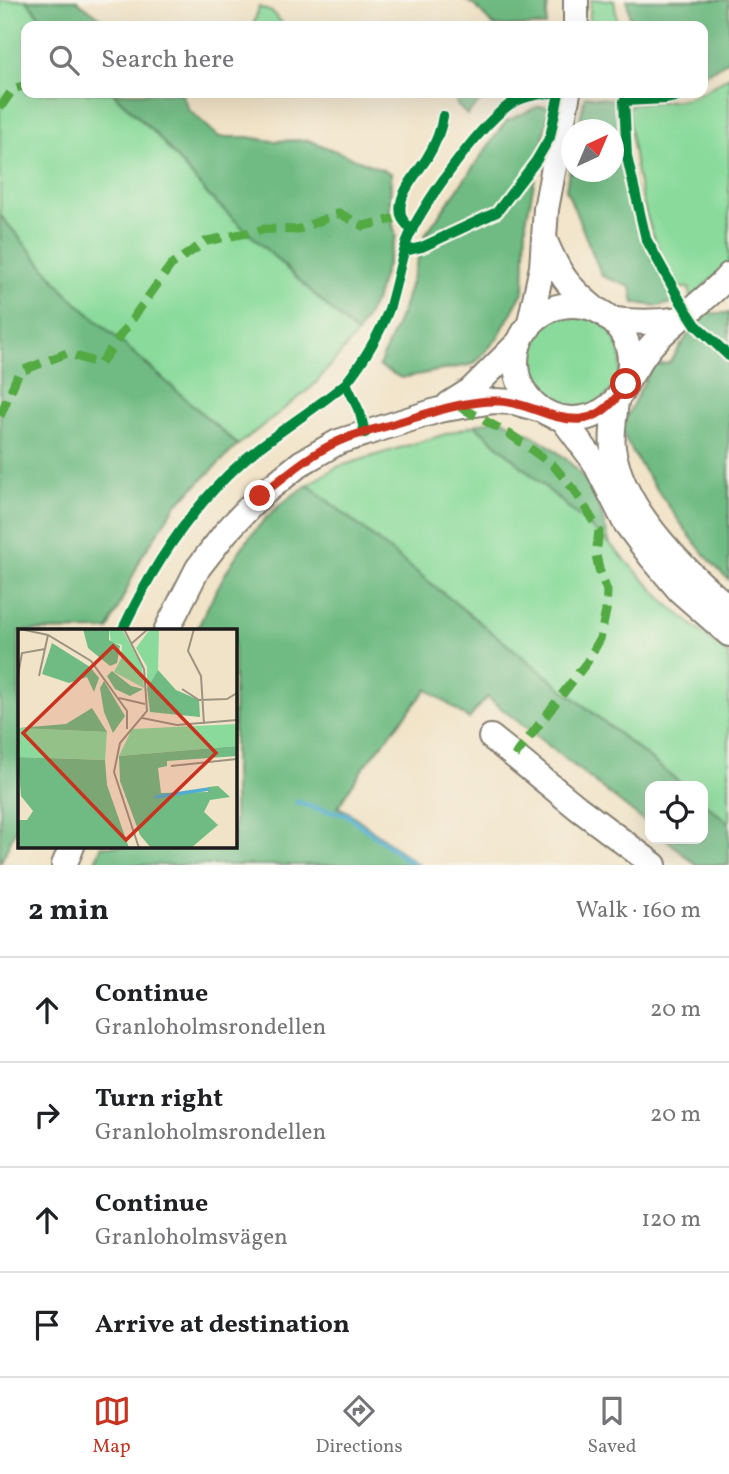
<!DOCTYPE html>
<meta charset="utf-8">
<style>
:root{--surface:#fff;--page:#f6f6f6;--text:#202124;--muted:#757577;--line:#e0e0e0;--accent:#c8321e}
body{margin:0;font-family:Vollkorn,serif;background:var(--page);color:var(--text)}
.controls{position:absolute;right:21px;bottom:21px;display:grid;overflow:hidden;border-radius:14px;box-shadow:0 7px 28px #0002}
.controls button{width:63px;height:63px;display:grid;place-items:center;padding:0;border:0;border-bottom:2px solid var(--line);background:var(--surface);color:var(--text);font:35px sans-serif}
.compass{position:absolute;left:561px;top:119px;width:63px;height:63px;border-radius:50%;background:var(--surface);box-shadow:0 7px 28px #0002;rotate:44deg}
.stop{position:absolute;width:21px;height:21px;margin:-16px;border:5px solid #c8321e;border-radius:50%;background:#fff}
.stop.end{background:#c8321e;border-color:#fff;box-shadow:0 2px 7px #0008}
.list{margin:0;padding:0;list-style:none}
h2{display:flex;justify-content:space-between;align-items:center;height:91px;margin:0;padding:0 28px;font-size:30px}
h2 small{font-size:23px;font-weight:400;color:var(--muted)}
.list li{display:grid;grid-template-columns:46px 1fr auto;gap:21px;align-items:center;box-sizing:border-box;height:105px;padding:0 28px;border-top:2px solid var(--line)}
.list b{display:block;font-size:26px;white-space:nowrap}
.list p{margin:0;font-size:23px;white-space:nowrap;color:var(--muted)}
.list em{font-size:23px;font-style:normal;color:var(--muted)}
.icon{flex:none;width:38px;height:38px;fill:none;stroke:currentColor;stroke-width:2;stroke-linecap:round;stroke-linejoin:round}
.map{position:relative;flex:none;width:729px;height:865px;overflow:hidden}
.search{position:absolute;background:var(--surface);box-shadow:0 7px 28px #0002;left:21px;right:21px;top:21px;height:77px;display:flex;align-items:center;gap:18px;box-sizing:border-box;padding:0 24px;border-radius:14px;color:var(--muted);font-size:26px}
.sheet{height:511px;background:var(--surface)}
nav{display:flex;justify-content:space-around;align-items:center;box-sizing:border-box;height:98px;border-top:2px solid var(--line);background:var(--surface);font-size:19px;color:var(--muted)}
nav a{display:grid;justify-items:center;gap:4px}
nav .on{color:var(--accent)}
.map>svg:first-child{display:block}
</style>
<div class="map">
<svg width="729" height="865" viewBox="0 0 729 865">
<rect width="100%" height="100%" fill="#f7f3e8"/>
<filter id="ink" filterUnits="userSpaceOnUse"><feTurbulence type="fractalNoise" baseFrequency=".0143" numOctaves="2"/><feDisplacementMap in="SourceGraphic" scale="14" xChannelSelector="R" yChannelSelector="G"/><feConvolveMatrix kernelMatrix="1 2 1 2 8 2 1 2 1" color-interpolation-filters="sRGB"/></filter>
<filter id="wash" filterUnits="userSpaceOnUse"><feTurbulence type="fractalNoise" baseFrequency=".00686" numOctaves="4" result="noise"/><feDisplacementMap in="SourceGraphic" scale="28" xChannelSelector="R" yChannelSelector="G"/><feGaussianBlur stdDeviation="1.57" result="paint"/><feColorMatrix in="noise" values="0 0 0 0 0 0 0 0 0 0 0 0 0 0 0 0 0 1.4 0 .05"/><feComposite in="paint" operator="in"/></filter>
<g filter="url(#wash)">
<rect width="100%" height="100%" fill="#f1e3c7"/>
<path fill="#8adb9b" stroke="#537c5c" stroke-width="2" d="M 0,0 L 26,0 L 48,26 L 26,26 L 26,93 L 113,93 L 156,134 L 209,196 L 357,334 L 313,386 L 238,445 L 69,296 L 0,215 Z
M 591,0 L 614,0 L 618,26 L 589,26 Z
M 259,7 L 272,12 L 285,26 L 253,26 Z
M 729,76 L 729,264 L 691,298 L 689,288 L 679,288 C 644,234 635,173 628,109 L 632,104 C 647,101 663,102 678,100 C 698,96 712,87 729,76 Z
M525 361a48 48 0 1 1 96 0a48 48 0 1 1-96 0Z
M 475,425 L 610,544 L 667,604 L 729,655 L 729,823 L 703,802 L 703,786 L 684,786 L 308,485 L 337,467 Z"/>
<path fill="#6fbb83" stroke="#466c50" stroke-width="2" d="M 26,0 L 76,0 L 112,26 L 48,26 Z
M 466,0 L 548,0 L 546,26 L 494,26 L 475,6 Z
M 627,0 L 729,0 L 729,60 L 703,75 L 703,26 L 631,26 Z
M 113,93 L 181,93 L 189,110 L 219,137 L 248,137 L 272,141 L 308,140 L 391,173 L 390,214 L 396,236 L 375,301 L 357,334 L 209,196 L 156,134 Z
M 455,93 L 488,93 L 467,115 L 457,105 Z
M 585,96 L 624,101 L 627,157 L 646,239 L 681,302 L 658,306 L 634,303 L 631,287 L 602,276 L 566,189 L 571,161 L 572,172 L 614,172 L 614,130 L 578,129 Z
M 550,106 L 526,221 L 524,290 L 497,339 L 474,364 L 401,378 L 379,366 L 403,309 L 425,235 L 506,121 L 537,107 Z
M 0,215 L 69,296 L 238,445 L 176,505 L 142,556 L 108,630 L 19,631 L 19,822 L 0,864 Z
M 703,313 L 729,313 L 729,580 C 701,555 680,522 658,491 C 644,470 629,450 620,426 L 629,412 L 652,366 L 669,363 Z
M 499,418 C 536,436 572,455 593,492 C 601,507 605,527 610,544 L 475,425 Z
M 308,485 L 684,786 L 650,786 L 650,826 L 487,697 L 469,719 L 427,689 L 363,768 L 338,807 L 350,813 L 418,865 L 93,865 L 102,846 L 234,846 L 234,631 L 197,630 C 222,574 253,517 308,485 Z
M 703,802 L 729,823 L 729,865 L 696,865 L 666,839 L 703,839 Z"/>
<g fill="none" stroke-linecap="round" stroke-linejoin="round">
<path stroke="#53add1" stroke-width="5" d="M 297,802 L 318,809 L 346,814 L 414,865"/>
</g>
</g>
<g filter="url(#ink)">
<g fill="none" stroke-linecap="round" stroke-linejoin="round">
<g stroke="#868072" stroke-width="28">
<path id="minor" d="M 576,26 L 576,0
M 545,241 C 559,274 567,286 595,309
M516 362a57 57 0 1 1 114 0a57 57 0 1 1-114 0Z
M 609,319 C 634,323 655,323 680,319
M 529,327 L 542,267 L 546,209 L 568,93
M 628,380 C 635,369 642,357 650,347 C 673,320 706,302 729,275
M 616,400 C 615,415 611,433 613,448 C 622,510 684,570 729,608
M 449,404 L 471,390 L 520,341
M 562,418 L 594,461 L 625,522 L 652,558 L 680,591 L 729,634
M 166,631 L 198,568 L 226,532 L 260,496 L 301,463 L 338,442 L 439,410 L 494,401 L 514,402 L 542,410
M 491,737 L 578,808 L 654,865
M 64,865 L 72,846"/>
</g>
<use href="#minor" stroke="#fff" stroke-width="24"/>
<path stroke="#52a943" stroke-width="9" stroke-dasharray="18 9" stroke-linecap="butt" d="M 0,108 L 13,89 L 26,85
M 460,407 L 511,435 L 553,465 L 577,494 L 599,531 L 596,555 L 599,569 L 607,591 L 606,611 L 600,639 L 587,662 L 515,756
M 0,416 L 19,372 L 67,353 L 100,364 L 171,265 L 207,241 L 266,229 L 297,230 L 339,213 L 363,226 L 402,217"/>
<g stroke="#f7f3e8" stroke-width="15">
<path id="cycleway" d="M 694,93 L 665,99 L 624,101 L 627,157 L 646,239 L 681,302 L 696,325 L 729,356
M 412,231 C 409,227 404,222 402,218 C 394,197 417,174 427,158 C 435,145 441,130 443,116
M 405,251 L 422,247 L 497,212 L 536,161 L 550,137 L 559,93
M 365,433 L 360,413 L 346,383 C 364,360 379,336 389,309 C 396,287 400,263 407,241 C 418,210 485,117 514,102 C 526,96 538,94 550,93
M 122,631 C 152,567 190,508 243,461 C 275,433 313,411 346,383"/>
</g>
<use href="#cycleway" stroke="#00873e" stroke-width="10"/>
</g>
</g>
<g fill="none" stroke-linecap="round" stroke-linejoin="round" filter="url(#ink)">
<path stroke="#c8321e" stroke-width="9" d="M 260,496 C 285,476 310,454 339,441 C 355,434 373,430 390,425 C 423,415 464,400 499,401 C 528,402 553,422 582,419 C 603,416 615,401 626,384"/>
</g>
<g transform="translate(18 629)">
<rect width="219" height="219" fill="#f1e3c7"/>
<path d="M 91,0 L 104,0 L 124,37 L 126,59 L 96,43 L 103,30 L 104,16 L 93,13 ZM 132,0 L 141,0 L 140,41 L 129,59 L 129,38 L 118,19 ZM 219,95 L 219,117 L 101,127 L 114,100 ZM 0,99 L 89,103 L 87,131 L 0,128 Z" fill="#8adb9b"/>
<path d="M 65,0 L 91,0 L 91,11 L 102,17 L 99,34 L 92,37 L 70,19 ZM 34,14 L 72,38 L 81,49 L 76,63 L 69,48 L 51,54 L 24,45 ZM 140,41 L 158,61 L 181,71 L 182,88 L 132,83 L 129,59 ZM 94,42 L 113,57 L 125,60 L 112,67 L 97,60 L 89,47 ZM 86,52 L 107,87 L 95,104 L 86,83 L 82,59 ZM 74,79 L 89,103 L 0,99 L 48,95 ZM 219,117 L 219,127 L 149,132 L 149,137 L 140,139 L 143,164 L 190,163 L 190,158 L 200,157 L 212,168 L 192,171 L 186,183 L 200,196 L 173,219 L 133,219 L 122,206 L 102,152 L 101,127 ZM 0,128 L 87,131 L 89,156 L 111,219 L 0,219 L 0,191 L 9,191 L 15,182 L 3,167 Z" fill="#6fbb83"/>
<path fill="none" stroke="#53add1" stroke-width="3.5" d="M 137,168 L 191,160"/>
<path fill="none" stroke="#9c9383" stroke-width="2" d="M 2,0 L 30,6 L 73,32 L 109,82 L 109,100M 106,0 L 126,40 L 129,82 L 102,114 L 96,143 L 121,219M 176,0 L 170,22 L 183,47 L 186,95M 113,15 L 130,0M 0,46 L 4,24 L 27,20M 21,47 L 30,6M 164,60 L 181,71 L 209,70 L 219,64M 101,69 L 127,75M 124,89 L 159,96 L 219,91M 153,137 L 219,130"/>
<path fill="#c8321e" fill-opacity="0.15" stroke="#c8321e" stroke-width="3.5" d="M 95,17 L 198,124 L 108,211 L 5,104 Z"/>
<rect width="219" height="219" fill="none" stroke="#1c1c1c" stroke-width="3.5"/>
</g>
</svg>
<div class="controls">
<button><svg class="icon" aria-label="locate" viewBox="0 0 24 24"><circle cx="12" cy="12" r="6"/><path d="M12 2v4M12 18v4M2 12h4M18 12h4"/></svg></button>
</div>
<svg class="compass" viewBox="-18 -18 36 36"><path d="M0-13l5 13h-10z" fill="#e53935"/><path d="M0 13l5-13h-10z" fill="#757577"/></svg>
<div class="stop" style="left:626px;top:384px"></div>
<div class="stop end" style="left:260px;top:496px"></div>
<div class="search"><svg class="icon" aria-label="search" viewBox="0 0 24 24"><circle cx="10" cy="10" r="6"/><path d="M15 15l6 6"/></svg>Search here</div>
</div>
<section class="sheet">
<h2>2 min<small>Walk · 160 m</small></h2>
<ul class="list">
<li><svg class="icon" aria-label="ahead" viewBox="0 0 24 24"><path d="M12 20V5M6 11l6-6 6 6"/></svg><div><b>Continue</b><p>Granloholmsrondellen</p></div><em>20 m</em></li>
<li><svg class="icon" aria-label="right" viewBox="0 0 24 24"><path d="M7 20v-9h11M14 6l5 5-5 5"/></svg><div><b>Turn right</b><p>Granloholmsrondellen</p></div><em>20 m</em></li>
<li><svg class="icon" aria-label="ahead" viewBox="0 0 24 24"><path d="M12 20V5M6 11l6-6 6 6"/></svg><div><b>Continue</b><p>Granloholmsvägen</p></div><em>120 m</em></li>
<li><svg class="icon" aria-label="arrive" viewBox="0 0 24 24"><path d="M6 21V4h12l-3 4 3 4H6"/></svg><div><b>Arrive at destination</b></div></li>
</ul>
</section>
<nav>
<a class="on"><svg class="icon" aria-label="map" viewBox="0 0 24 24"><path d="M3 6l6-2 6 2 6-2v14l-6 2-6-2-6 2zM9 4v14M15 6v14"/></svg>Map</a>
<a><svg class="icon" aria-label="directions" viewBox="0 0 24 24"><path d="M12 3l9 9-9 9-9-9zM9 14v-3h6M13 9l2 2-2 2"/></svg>Directions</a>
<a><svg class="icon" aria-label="saved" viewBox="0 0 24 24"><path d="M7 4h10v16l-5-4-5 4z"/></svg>Saved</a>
</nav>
